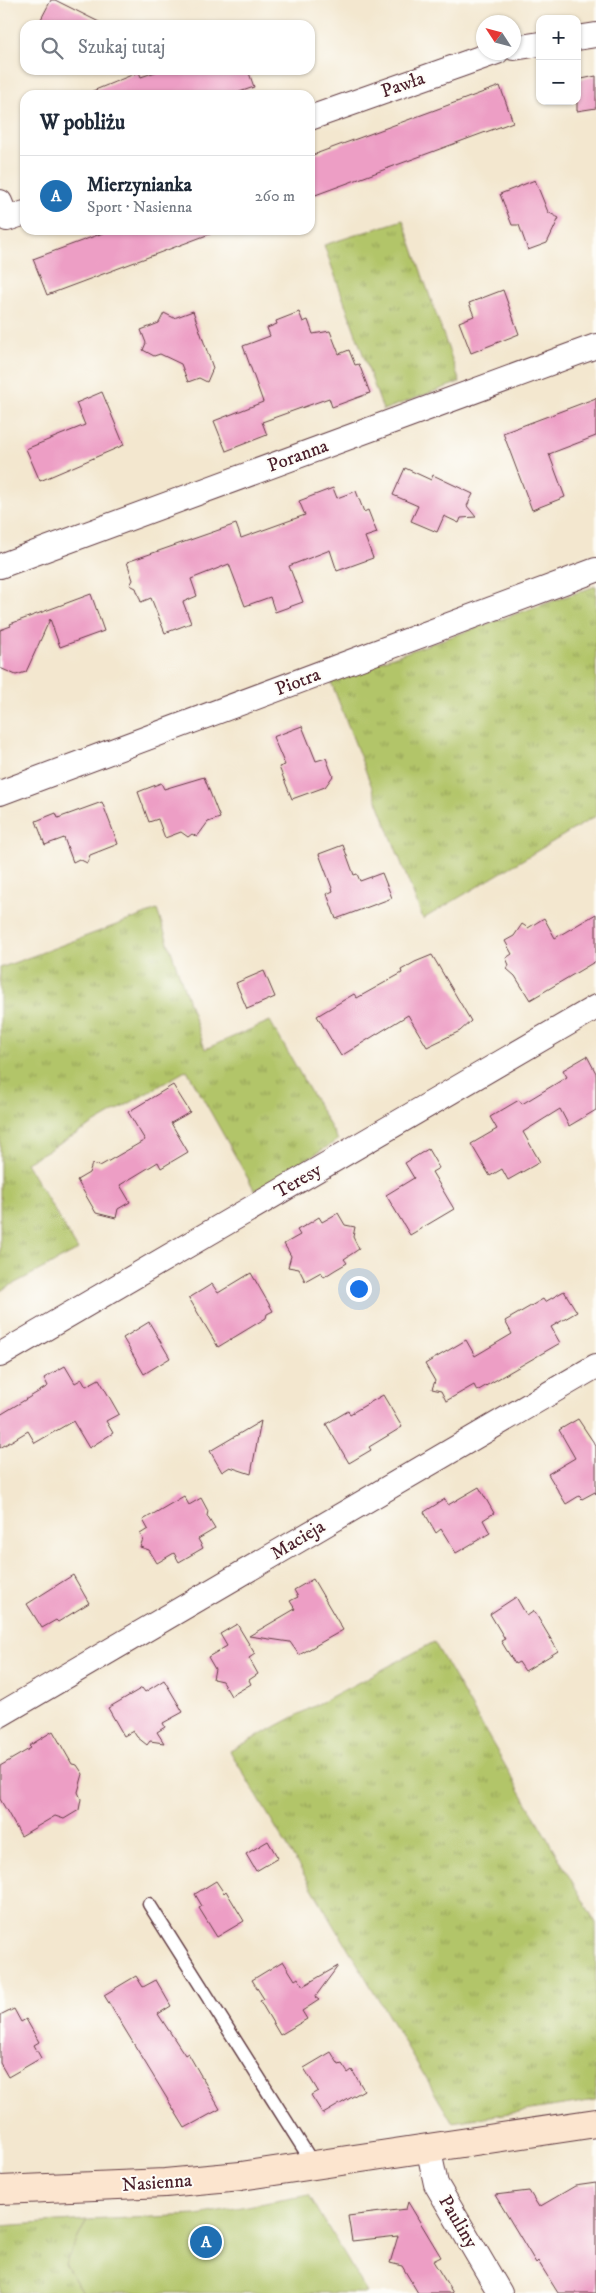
<!DOCTYPE html>
<html lang="pl">
<meta charset="utf-8">
<style>
:root{--surface:#fff;--page:#f6f6f7;--text:#1f2937;--muted:#747a83;--line:#e0e1e3;--accent:#1f6fb2}
body{margin:0;font-family:"IM FELL DW Pica",serif;background:var(--page);color:var(--text)}
.controls{position:absolute;right:15px;top:15px;display:grid;overflow:hidden;border-radius:10px;box-shadow:0 1px 4px #0004}
.controls button{width:45px;height:45px;display:grid;place-items:center;padding:0;border:0;border-bottom:1px solid var(--line);background:var(--surface);color:var(--text);font:25px sans-serif}
.compass{position:absolute;left:476px;top:15px;width:45px;height:45px;border-radius:50%;background:var(--surface);box-shadow:0 1px 4px #0004;rotate:306deg}
.you{position:absolute;left:358px;top:1288px;width:18px;height:18px;margin:-12px;border:4px solid #fff;border-radius:50%;background:#1a73e8;box-shadow:0 0 0 8px #1a73e833}
.badge{display:grid;place-items:center;width:32px;height:32px;border-radius:50%;background:var(--accent);color:#fff;font-size:16px;font-weight:700}
.pin{position:absolute;translate:-50% -50%;border:2px solid #fff;box-shadow:0 1px 5px #0006}
.list{margin:0;padding:0;list-style:none}
h2{display:flex;justify-content:space-between;align-items:center;height:65px;margin:0;padding:0 20px;font-size:21px}
h2 small{font-size:16px;font-weight:400;color:var(--muted)}
.list li{display:grid;grid-template-columns:32px 1fr auto;gap:15px;align-items:center;box-sizing:border-box;height:80px;padding:0 20px;border-top:1px solid var(--line)}
.list b{display:block;font-size:19px;white-space:nowrap}
.list p{margin:0;font-size:16px;white-space:nowrap;color:var(--muted)}
.list em{font-size:16px;font-style:normal;color:var(--muted)}
.icon{flex:none;width:28px;height:28px;fill:none;stroke:currentColor;stroke-width:2;stroke-linecap:round;stroke-linejoin:round}
.map{position:relative;flex:none;width:596px;height:2293px;overflow:hidden}
.search{position:absolute;background:var(--surface);box-shadow:0 1px 4px #0004;left:20px;top:20px;width:295px;height:55px;display:flex;align-items:center;gap:12px;box-sizing:border-box;padding:0 18px;border-radius:15px;color:var(--muted);font-size:19px}
.panel{position:absolute;background:var(--surface);box-shadow:0 1px 4px #0004;left:20px;top:90px;width:295px;height:145px;border-radius:15px}
.map>svg:first-child{display:block}
</style>
<div class="map">
<svg width="596" height="2293" viewBox="0 0 596 2293">
<defs>
<pattern id="grass-tufts" width="24" height="20" patternUnits="userSpaceOnUse" patternTransform="scale(1.25)"><rect width="24" height="20" fill="#b2c569"/><path d="M3 7l-1-3M5 7V3M7 7l1-3M15 17l-1-3M17 17v-4M19 17l1-3" fill="none" stroke="#939f57"/></pattern>
</defs>
<rect width="100%" height="100%" fill="#fdfcf7"/>
<filter id="ink" filterUnits="userSpaceOnUse"><feTurbulence type="fractalNoise" baseFrequency=".02" numOctaves="2"/><feDisplacementMap in="SourceGraphic" scale="10" xChannelSelector="R" yChannelSelector="G"/><feConvolveMatrix kernelMatrix="1 2 1 2 8 2 1 2 1" color-interpolation-filters="sRGB"/></filter>
<filter id="wash" filterUnits="userSpaceOnUse"><feTurbulence type="fractalNoise" baseFrequency=".0096" numOctaves="4" result="noise"/><feDisplacementMap in="SourceGraphic" scale="20" xChannelSelector="R" yChannelSelector="G"/><feGaussianBlur stdDeviation="1.12" result="paint"/><feColorMatrix in="noise" values="0 0 0 0 0 0 0 0 0 0 0 0 0 0 0 0 0 1.4 0 .05"/><feComposite in="paint" operator="in"/></filter>
<g filter="url(#wash)">
<rect width="100%" height="100%" fill="#f3e7cf"/>
<path fill="url(#grass-tufts)" stroke="#7e724a" d="M 403,220 L 460,382 L 383,410 L 324,245 Z
M 596,586 L 596,816 L 423,919 L 330,679 Z
M 157,910 L 205,1049 L 270,1021 L 338,1140 L 255,1191 L 187,1070 L 26,1163 L 78,1250 L 0,1291 L 0,968 Z
M 434,1642 L 596,1923 L 596,2100 L 452,2122 L 230,1751 Z
M 87,2220 L 65,2264 L 83,2293 L 0,2293 L 0,2226 Z"/>
<path fill="#b2c569" stroke="#7e724a" d="M 309,2195 L 367,2293 L 83,2293 L 65,2264 L 87,2220 L 197,2215 Z"/>
<g id="blocks">
<path fill="#ed9ec5" d="M 51,0 L 55,0 L 105,25 L 38,25 Z
M 161,70 L 248,70 L 254,87 L 231,95 L 83,95 L 139,72 L 141,77 Z
M 596,76 L 596,108 L 577,111 L 577,80 Z
M 500,86 L 513,122 L 310,197 L 310,156 Z
M 535,180 L 548,212 L 559,218 L 547,243 L 528,250 L 519,225 L 512,225 L 500,194 Z
M 111,230 L 215,230 L 215,232 L 47,295 L 33,259 Z
M 503,290 L 519,334 L 471,353 L 459,322 L 474,316 L 469,303 Z
M 193,311 L 213,368 L 207,382 L 199,378 L 188,382 L 181,364 L 160,354 L 154,356 L 143,350 L 146,343 L 141,330 L 159,323 L 164,313 L 174,318 Z
M 299,312 L 303,322 L 308,320 L 313,334 L 330,331 L 339,354 L 349,350 L 355,365 L 359,364 L 370,393 L 332,407 L 329,398 L 262,422 L 267,435 L 226,451 L 214,421 L 263,402 L 243,346 L 270,336 L 267,328 L 277,324 L 276,321 Z
M 102,392 L 124,445 L 40,481 L 26,449 L 85,425 L 76,403 Z
M 596,398 L 596,436 L 549,454 L 565,497 L 532,510 L 503,433 Z
M 405,468 L 431,480 L 433,475 L 473,494 L 467,506 L 476,517 L 461,518 L 459,523 L 444,516 L 437,532 L 411,521 L 418,506 L 393,495 Z
M 333,488 L 337,498 L 356,491 L 364,512 L 368,510 L 377,533 L 365,537 L 373,558 L 337,571 L 330,550 L 289,566 L 303,602 L 275,612 L 270,597 L 245,606 L 229,564 L 191,579 L 197,596 L 183,602 L 191,623 L 165,633 L 151,598 L 141,602 L 136,588 L 130,585 L 133,580 L 127,562 L 236,524 L 241,538 L 305,515 L 299,501 Z
M 91,594 L 104,631 L 60,647 L 50,619 L 26,672 L 16,675 L 0,668 L 0,630 L 11,626 L 10,624 Z
M 302,726 L 316,761 L 326,758 L 333,776 L 325,787 L 292,799 L 279,767 L 285,765 L 273,737 Z
M 204,777 L 220,818 L 208,822 L 197,837 L 192,834 L 188,837 L 181,832 L 165,838 L 158,819 L 149,822 L 138,792 L 161,783 L 164,789 Z
M 102,802 L 118,844 L 90,855 L 87,863 L 79,859 L 73,862 L 64,838 L 45,845 L 36,821 L 56,813 L 58,818 Z
M 343,845 L 354,875 L 357,874 L 360,881 L 382,873 L 392,898 L 336,919 L 327,894 L 333,891 L 319,854 Z
M 596,914 L 596,961 L 530,1000 L 515,976 L 507,969 L 509,965 L 506,958 L 512,954 L 505,941 L 514,936 L 522,924 L 528,928 L 544,918 L 555,938 Z
M 432,955 L 471,1021 L 460,1031 L 427,1047 L 408,1015 L 341,1056 L 317,1016 L 354,994 L 357,998 L 402,973 L 401,970 L 415,962 Z
M 264,971 L 275,997 L 247,1009 L 236,983 Z
M 587,1056 L 596,1073 L 596,1110 L 569,1126 L 560,1109 L 523,1132 L 540,1162 L 508,1180 L 502,1169 L 490,1176 L 471,1144 L 497,1129 L 490,1117 L 519,1100 L 522,1104 L 567,1077 L 563,1070 Z
M 173,1085 L 190,1112 L 171,1123 L 188,1152 L 161,1168 L 158,1162 L 120,1185 L 130,1202 L 118,1209 L 116,1218 L 96,1213 L 77,1180 L 89,1173 L 92,1164 L 100,1166 L 145,1140 L 128,1112 Z
M 428,1149 L 439,1168 L 432,1172 L 454,1209 L 410,1235 L 386,1195 L 414,1178 L 405,1163 Z
M 338,1213 L 345,1225 L 355,1227 L 353,1237 L 359,1249 L 344,1259 L 347,1263 L 335,1270 L 324,1277 L 321,1272 L 305,1281 L 299,1269 L 288,1267 L 291,1256 L 284,1244 L 300,1235 L 297,1230 L 308,1224 L 319,1217 L 322,1222 Z
M 251,1273 L 273,1311 L 267,1314 L 266,1318 L 218,1347 L 189,1298 L 212,1284 L 218,1293 Z
M 564,1291 L 577,1312 L 551,1327 L 560,1343 L 477,1391 L 474,1385 L 446,1401 L 441,1391 L 432,1389 L 435,1381 L 425,1364 L 466,1340 L 475,1356 L 512,1334 L 505,1321 L 543,1299 L 545,1302 Z
M 149,1322 L 170,1358 L 144,1374 L 123,1338 Z
M 65,1366 L 75,1383 L 82,1379 L 86,1386 L 99,1379 L 119,1414 L 106,1421 L 113,1433 L 89,1448 L 73,1421 L 35,1443 L 28,1431 L 0,1448 L 0,1415 L 48,1386 L 44,1378 Z
M 383,1395 L 402,1427 L 369,1447 L 371,1450 L 349,1463 L 326,1424 L 348,1411 L 350,1414 Z
M 578,1419 L 596,1446 L 596,1494 L 595,1492 L 582,1499 L 579,1496 L 566,1504 L 548,1474 L 575,1458 L 559,1430 Z
M 261,1421 L 251,1474 L 230,1467 L 222,1472 L 210,1451 Z
M 479,1487 L 494,1513 L 483,1520 L 490,1533 L 456,1553 L 441,1529 L 436,1533 L 424,1512 L 445,1499 L 448,1505 Z
M 184,1496 L 189,1505 L 201,1498 L 208,1511 L 207,1516 L 215,1529 L 198,1539 L 203,1548 L 179,1562 L 174,1553 L 157,1563 L 149,1550 L 140,1547 L 143,1539 L 140,1534 L 148,1529 L 143,1520 Z
M 73,1575 L 89,1603 L 58,1622 L 56,1620 L 42,1628 L 27,1604 Z
M 313,1579 L 343,1630 L 299,1655 L 290,1642 L 249,1636 L 295,1609 L 290,1601 L 298,1597 L 294,1590 Z
M 516,1597 L 527,1616 L 534,1611 L 558,1651 L 525,1671 L 519,1662 L 515,1664 L 501,1641 L 505,1639 L 490,1614 Z
M 237,1624 L 255,1654 L 249,1658 L 258,1674 L 249,1680 L 251,1684 L 231,1696 L 222,1681 L 213,1679 L 215,1669 L 208,1657 L 227,1646 L 220,1634 Z
M 164,1680 L 183,1712 L 163,1723 L 165,1727 L 157,1732 L 164,1743 L 150,1741 L 147,1745 L 137,1737 L 133,1731 L 124,1736 L 108,1708 L 142,1688 L 145,1692 Z
M 53,1731 L 72,1764 L 77,1765 L 83,1774 L 78,1792 L 81,1799 L 79,1810 L 64,1819 L 55,1816 L 21,1836 L 0,1799 L 0,1766 L 31,1748 L 29,1746 Z
M 268,1841 L 278,1858 L 256,1871 L 246,1854 Z
M 216,1881 L 224,1893 L 226,1891 L 244,1921 L 217,1937 L 199,1908 L 202,1906 L 195,1894 Z
M 283,1961 L 295,1980 L 298,1978 L 303,1986 L 338,1966 L 315,1997 L 319,2000 L 302,2011 L 307,2019 L 280,2035 L 260,2001 L 264,1999 L 252,1980 Z
M 136,1976 L 143,1987 L 156,1980 L 171,2006 L 158,2014 L 185,2055 L 188,2053 L 220,2109 L 185,2128 L 104,1995 Z
M 14,2009 L 21,2022 L 26,2019 L 39,2042 L 34,2045 L 41,2058 L 8,2077 L 0,2063 L 0,2016 Z
M 331,2052 L 339,2065 L 342,2064 L 348,2073 L 352,2070 L 364,2090 L 323,2114 L 311,2095 L 318,2091 L 304,2068 Z
M 596,2183 L 596,2293 L 558,2293 L 538,2261 L 536,2263 L 495,2195 L 529,2191 L 539,2207 L 575,2186 Z
M 408,2202 L 441,2257 L 433,2261 L 453,2293 L 418,2293 L 402,2266 L 390,2263 L 398,2236 L 352,2241 L 348,2216 L 406,2209 Z"/>
</g>
</g>
<g filter="url(#ink)">
<use href="#blocks" fill-opacity="0" stroke="#633d44" stroke-width="1"/>
<g fill="none" stroke-linecap="round" stroke-linejoin="round">
<g stroke="#633d44" stroke-width="15">
<path id="lane" d="M 149,1904 L 314,2165"/>
</g>
<g stroke="#633d44" stroke-width="26">
<path id="street" d="M 577,38 L 596,35
M 514,48 L 540,44
M 310,118 L 497,52
M 0,202 L 7,219 L 25,213
M 0,566 L 596,346
M 0,793 L 596,570
M 0,1355 L 596,1007
M 0,1715 L 596,1366
M 428,2147 L 436,2184 L 500,2293"/>
</g>
<g stroke="#633d44" stroke-width="30">
<path id="secondary" d="M 0,2190 L 165,2183 L 241,2176 L 596,2123"/>
</g>
<use href="#lane" stroke="#fff" stroke-width="12"/>
<use href="#street" stroke="#fff" stroke-width="24"/>
<use href="#secondary" stroke="#fce5cf" stroke-width="28"/>
</g>
</g>
<g text-anchor="middle" dominant-baseline="central" stroke-width="4" stroke-linejoin="round" paint-order="stroke">
<g font-size="19" fill="#4a1f2b" stroke="#fdfcf7">
<text transform="translate(403 85) rotate(-19)">Pawła</text>
<text transform="translate(298 456) rotate(-20)">Poranna</text>
<text transform="translate(298 682) rotate(-21)">Piotra</text>
<text transform="translate(298 1181) rotate(-30)">Teresy</text>
<text transform="translate(298 1540) rotate(-31)">Macieja</text>
<text transform="translate(157 2183) rotate(-4)">Nasienna</text>
<text transform="translate(458 2222) rotate(59)">Pauliny</text>
</g>
</g>
</svg>
<div class="controls">
<button>+</button>
<button>−</button>
</div>
<svg class="compass" viewBox="-18 -18 36 36"><path d="M0-13l5 13h-10z" fill="#e53935"/><path d="M0 13l5-13h-10z" fill="#747a83"/></svg>
<div class="you"></div>
<div class="pin badge" style="left:206px;top:2242px">A</div>
<div class="search"><svg class="icon" aria-label="search" viewBox="0 0 24 24"><circle cx="10" cy="10" r="6"/><path d="M15 15l6 6"/></svg>Szukaj tutaj</div>
<section class="panel">
<h2>W pobliżu<small></small></h2>
<ul class="list">
<li><span class="badge">A</span><div><b>Mierzynianka</b><p>Sport · Nasienna</p></div><em>260 m</em></li>
</ul>
</section>
</div>
